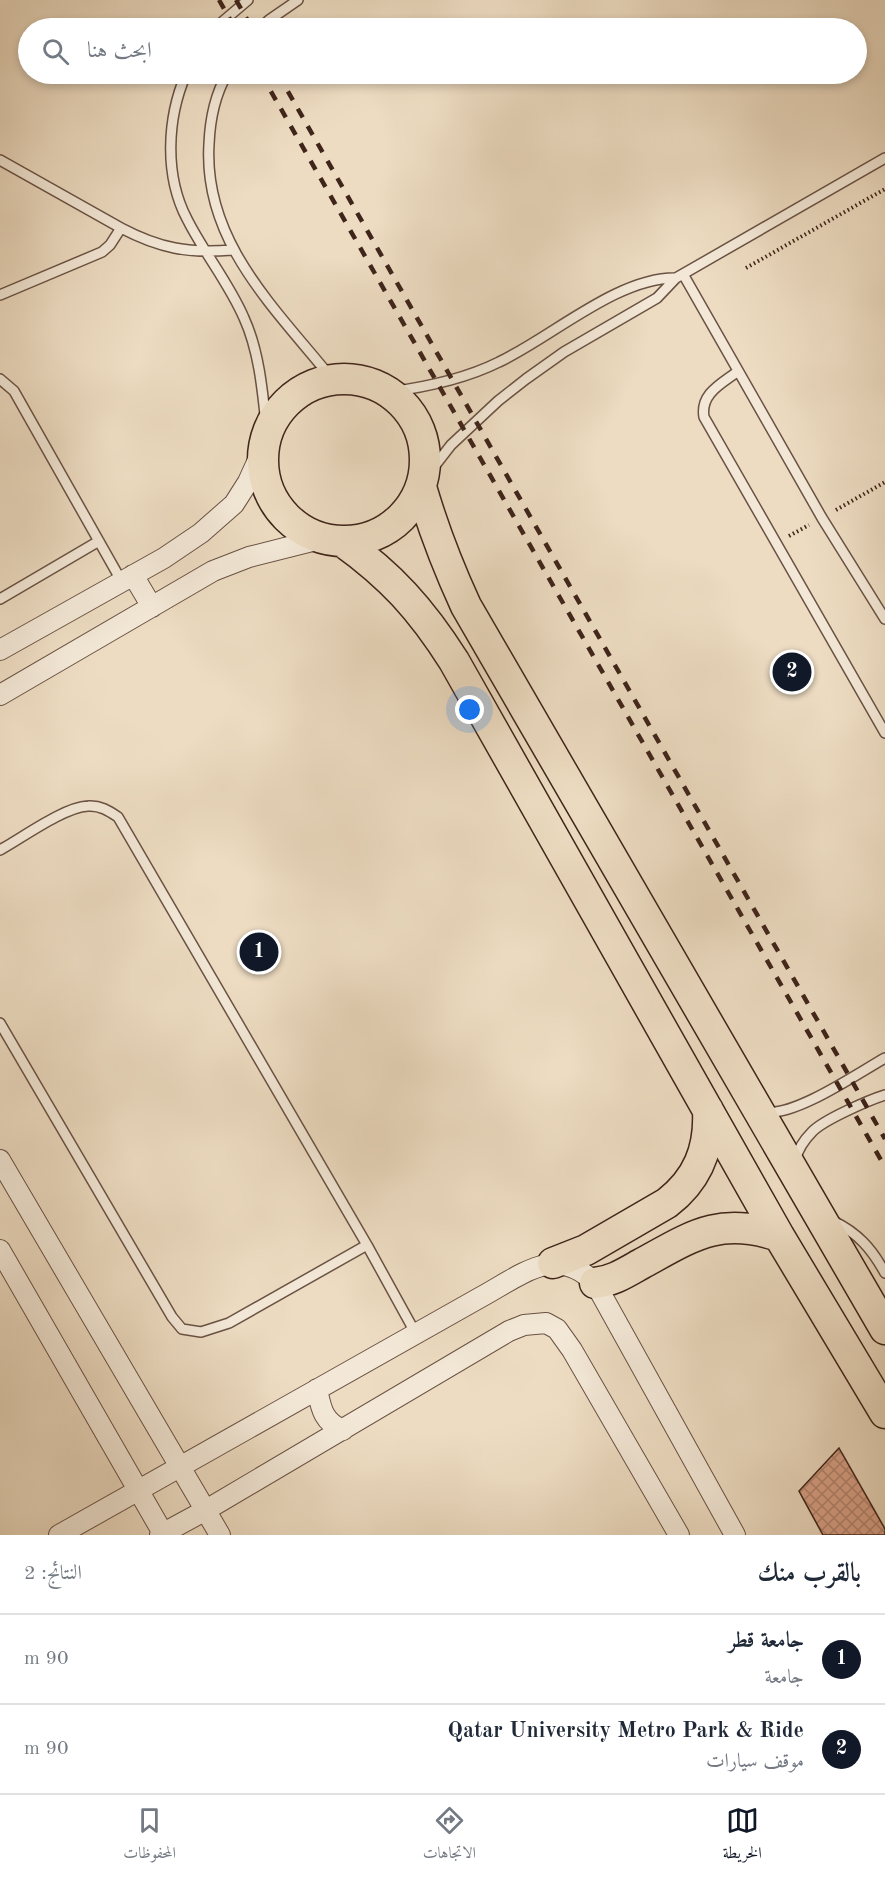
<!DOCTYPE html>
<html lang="ar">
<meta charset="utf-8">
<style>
:root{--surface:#fff;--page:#f6f6f7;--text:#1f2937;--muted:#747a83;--line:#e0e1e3;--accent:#111827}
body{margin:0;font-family:"Old Standard TT",Amiri,serif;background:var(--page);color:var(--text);direction:rtl}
.you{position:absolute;left:470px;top:710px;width:21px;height:21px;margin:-15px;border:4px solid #fff;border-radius:50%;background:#1a73e8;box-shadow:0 0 0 9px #1a73e833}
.badge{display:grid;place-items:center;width:39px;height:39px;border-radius:50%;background:var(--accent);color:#fff;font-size:20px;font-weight:700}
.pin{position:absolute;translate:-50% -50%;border:3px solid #fff;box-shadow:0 2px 6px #0006}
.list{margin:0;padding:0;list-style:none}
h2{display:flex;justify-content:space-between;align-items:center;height:78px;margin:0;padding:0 24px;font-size:26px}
h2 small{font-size:20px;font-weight:400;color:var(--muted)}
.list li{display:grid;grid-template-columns:39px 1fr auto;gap:18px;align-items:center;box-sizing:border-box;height:90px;padding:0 24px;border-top:2px solid var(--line)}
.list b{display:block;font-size:22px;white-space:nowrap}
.list p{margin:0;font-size:20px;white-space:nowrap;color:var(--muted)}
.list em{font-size:20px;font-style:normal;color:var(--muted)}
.icon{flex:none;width:33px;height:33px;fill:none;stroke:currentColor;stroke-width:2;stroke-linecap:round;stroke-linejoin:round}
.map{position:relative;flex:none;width:885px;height:1535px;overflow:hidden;direction:ltr}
.search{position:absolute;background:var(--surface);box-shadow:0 3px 9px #0003;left:18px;right:18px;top:18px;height:66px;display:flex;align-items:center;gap:15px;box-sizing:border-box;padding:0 21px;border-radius:33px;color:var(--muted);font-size:22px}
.sheet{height:258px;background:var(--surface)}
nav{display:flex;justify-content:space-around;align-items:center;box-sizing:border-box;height:84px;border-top:2px solid var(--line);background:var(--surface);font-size:16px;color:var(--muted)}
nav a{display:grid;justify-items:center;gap:3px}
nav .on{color:var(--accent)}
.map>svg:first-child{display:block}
</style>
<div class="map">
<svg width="885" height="1535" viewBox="0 0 885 1535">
<defs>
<pattern id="building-cross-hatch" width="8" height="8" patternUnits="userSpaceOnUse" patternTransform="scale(1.5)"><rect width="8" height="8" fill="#daa38a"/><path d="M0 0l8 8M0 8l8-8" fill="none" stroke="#b28570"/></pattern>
<filter id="shadow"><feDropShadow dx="3.5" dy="6" stdDeviation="0" flood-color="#0004"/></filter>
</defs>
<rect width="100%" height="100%" fill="#eddcc2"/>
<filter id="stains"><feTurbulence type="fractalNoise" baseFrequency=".00333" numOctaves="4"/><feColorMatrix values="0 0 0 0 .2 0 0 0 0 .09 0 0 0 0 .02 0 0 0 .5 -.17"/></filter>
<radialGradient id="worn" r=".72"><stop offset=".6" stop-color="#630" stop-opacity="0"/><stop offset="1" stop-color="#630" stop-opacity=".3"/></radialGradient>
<path fill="url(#building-cross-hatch)" stroke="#3f241a" stroke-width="1.5" filter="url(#shadow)" d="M 839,1448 L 885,1529 L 885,1535 L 823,1535 L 799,1491 Z"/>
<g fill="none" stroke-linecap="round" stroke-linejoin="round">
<g stroke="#6a5244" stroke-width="12">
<path id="lane" d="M 215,28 L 248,0
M 260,28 L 269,20 L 298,0
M 186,74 C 167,118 164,175 187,219 C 204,253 229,283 244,318 C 260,353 263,396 267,434
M 227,74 C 215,95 210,119 209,144 C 203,242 276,309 333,380
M 0,160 L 121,228 L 110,245 L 102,252 L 0,295
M 121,228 C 159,248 189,254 232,250
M 683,274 L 822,518 L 885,619
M 737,372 C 721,384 700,394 704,417 L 885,733
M 0,379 L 14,391 L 122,582
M 389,392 C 427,387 465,379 499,362 C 552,337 618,277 676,278
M 423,481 L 451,445 L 498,401 L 526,379 L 564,352 L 657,298 L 676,278 L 683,274 L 885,158
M 0,599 L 99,541
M 0,850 C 22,838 64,807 88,806 C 100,805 109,811 118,817 L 367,1245 L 416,1334
M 0,1023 L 172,1317 L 182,1329 L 201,1332 L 229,1323 L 367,1245
M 766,1112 C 796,1116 858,1073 885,1058
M 795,1160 C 798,1150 805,1139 812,1132 C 823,1120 869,1100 885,1095
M 833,1221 C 858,1233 872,1249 885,1273"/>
</g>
<g stroke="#6a5244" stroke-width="22">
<path id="street" d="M 133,575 L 152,607
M 0,650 L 164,558 L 201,533 L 234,504 L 248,482 L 263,449
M 0,695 L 213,571 L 249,557 L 324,538
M 0,1160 L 220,1535
M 0,1250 L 164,1535
M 317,1389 C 321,1408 323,1422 343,1430
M 59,1535 L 481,1297 C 520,1276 556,1243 595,1283 L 735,1535
M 160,1535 L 206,1510 L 509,1331 L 524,1325 L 546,1323 L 557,1329 L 572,1350 L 679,1535"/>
</g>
<g stroke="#3f241a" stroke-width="33">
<path id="primary" d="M263 460a81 81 0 1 1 162 0a81 81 0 1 1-162 0Z
M 421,487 C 433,528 448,567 466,606 L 885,1329
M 342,541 C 391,576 421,609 454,661 L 779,1236 L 885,1413
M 553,1263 L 586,1250 L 667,1203 C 698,1179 710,1149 708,1110
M 595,1283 C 613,1281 625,1273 641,1264 C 692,1236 719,1216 779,1236"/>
</g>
<path stroke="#3f241a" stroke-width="4" stroke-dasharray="1.5 3" stroke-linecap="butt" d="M 746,268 L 885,189
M 836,510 L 885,482
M 789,536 L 809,525"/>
<use href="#lane" stroke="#f3e8d7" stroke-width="9"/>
<use href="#street" stroke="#f3e8d7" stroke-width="20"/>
<use href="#primary" stroke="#eddcc2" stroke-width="30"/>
<path stroke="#3f241a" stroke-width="4.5" stroke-dasharray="10 10" stroke-linecap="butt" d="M 219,0 L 235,28
M 236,0 L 252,28
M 261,74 L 885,1167
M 278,74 L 885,1139"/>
</g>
<rect width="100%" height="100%" filter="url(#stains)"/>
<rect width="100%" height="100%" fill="url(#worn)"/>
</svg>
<div class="you"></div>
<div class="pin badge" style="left:259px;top:952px">1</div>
<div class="pin badge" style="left:792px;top:672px">2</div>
<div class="search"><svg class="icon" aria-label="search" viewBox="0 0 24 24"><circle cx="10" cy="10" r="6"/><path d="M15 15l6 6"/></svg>ابحث هنا</div>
</div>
<section class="sheet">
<h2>بالقرب منك<small>النتائج: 2</small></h2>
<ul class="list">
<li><span class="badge">1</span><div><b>جامعة قطر</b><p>جامعة</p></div><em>90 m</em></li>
<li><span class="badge">2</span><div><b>Qatar University Metro Park &amp; Ride</b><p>موقف سيارات</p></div><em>90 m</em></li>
</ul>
</section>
<nav>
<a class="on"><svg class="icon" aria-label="map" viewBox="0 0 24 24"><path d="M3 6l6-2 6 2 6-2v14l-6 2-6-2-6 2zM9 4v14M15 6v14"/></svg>الخريطة</a>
<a><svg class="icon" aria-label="directions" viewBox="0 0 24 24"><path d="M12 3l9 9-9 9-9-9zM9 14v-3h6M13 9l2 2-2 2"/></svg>الاتجاهات</a>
<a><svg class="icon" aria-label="saved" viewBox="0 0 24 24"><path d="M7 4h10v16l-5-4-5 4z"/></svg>المحفوظات</a>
</nav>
